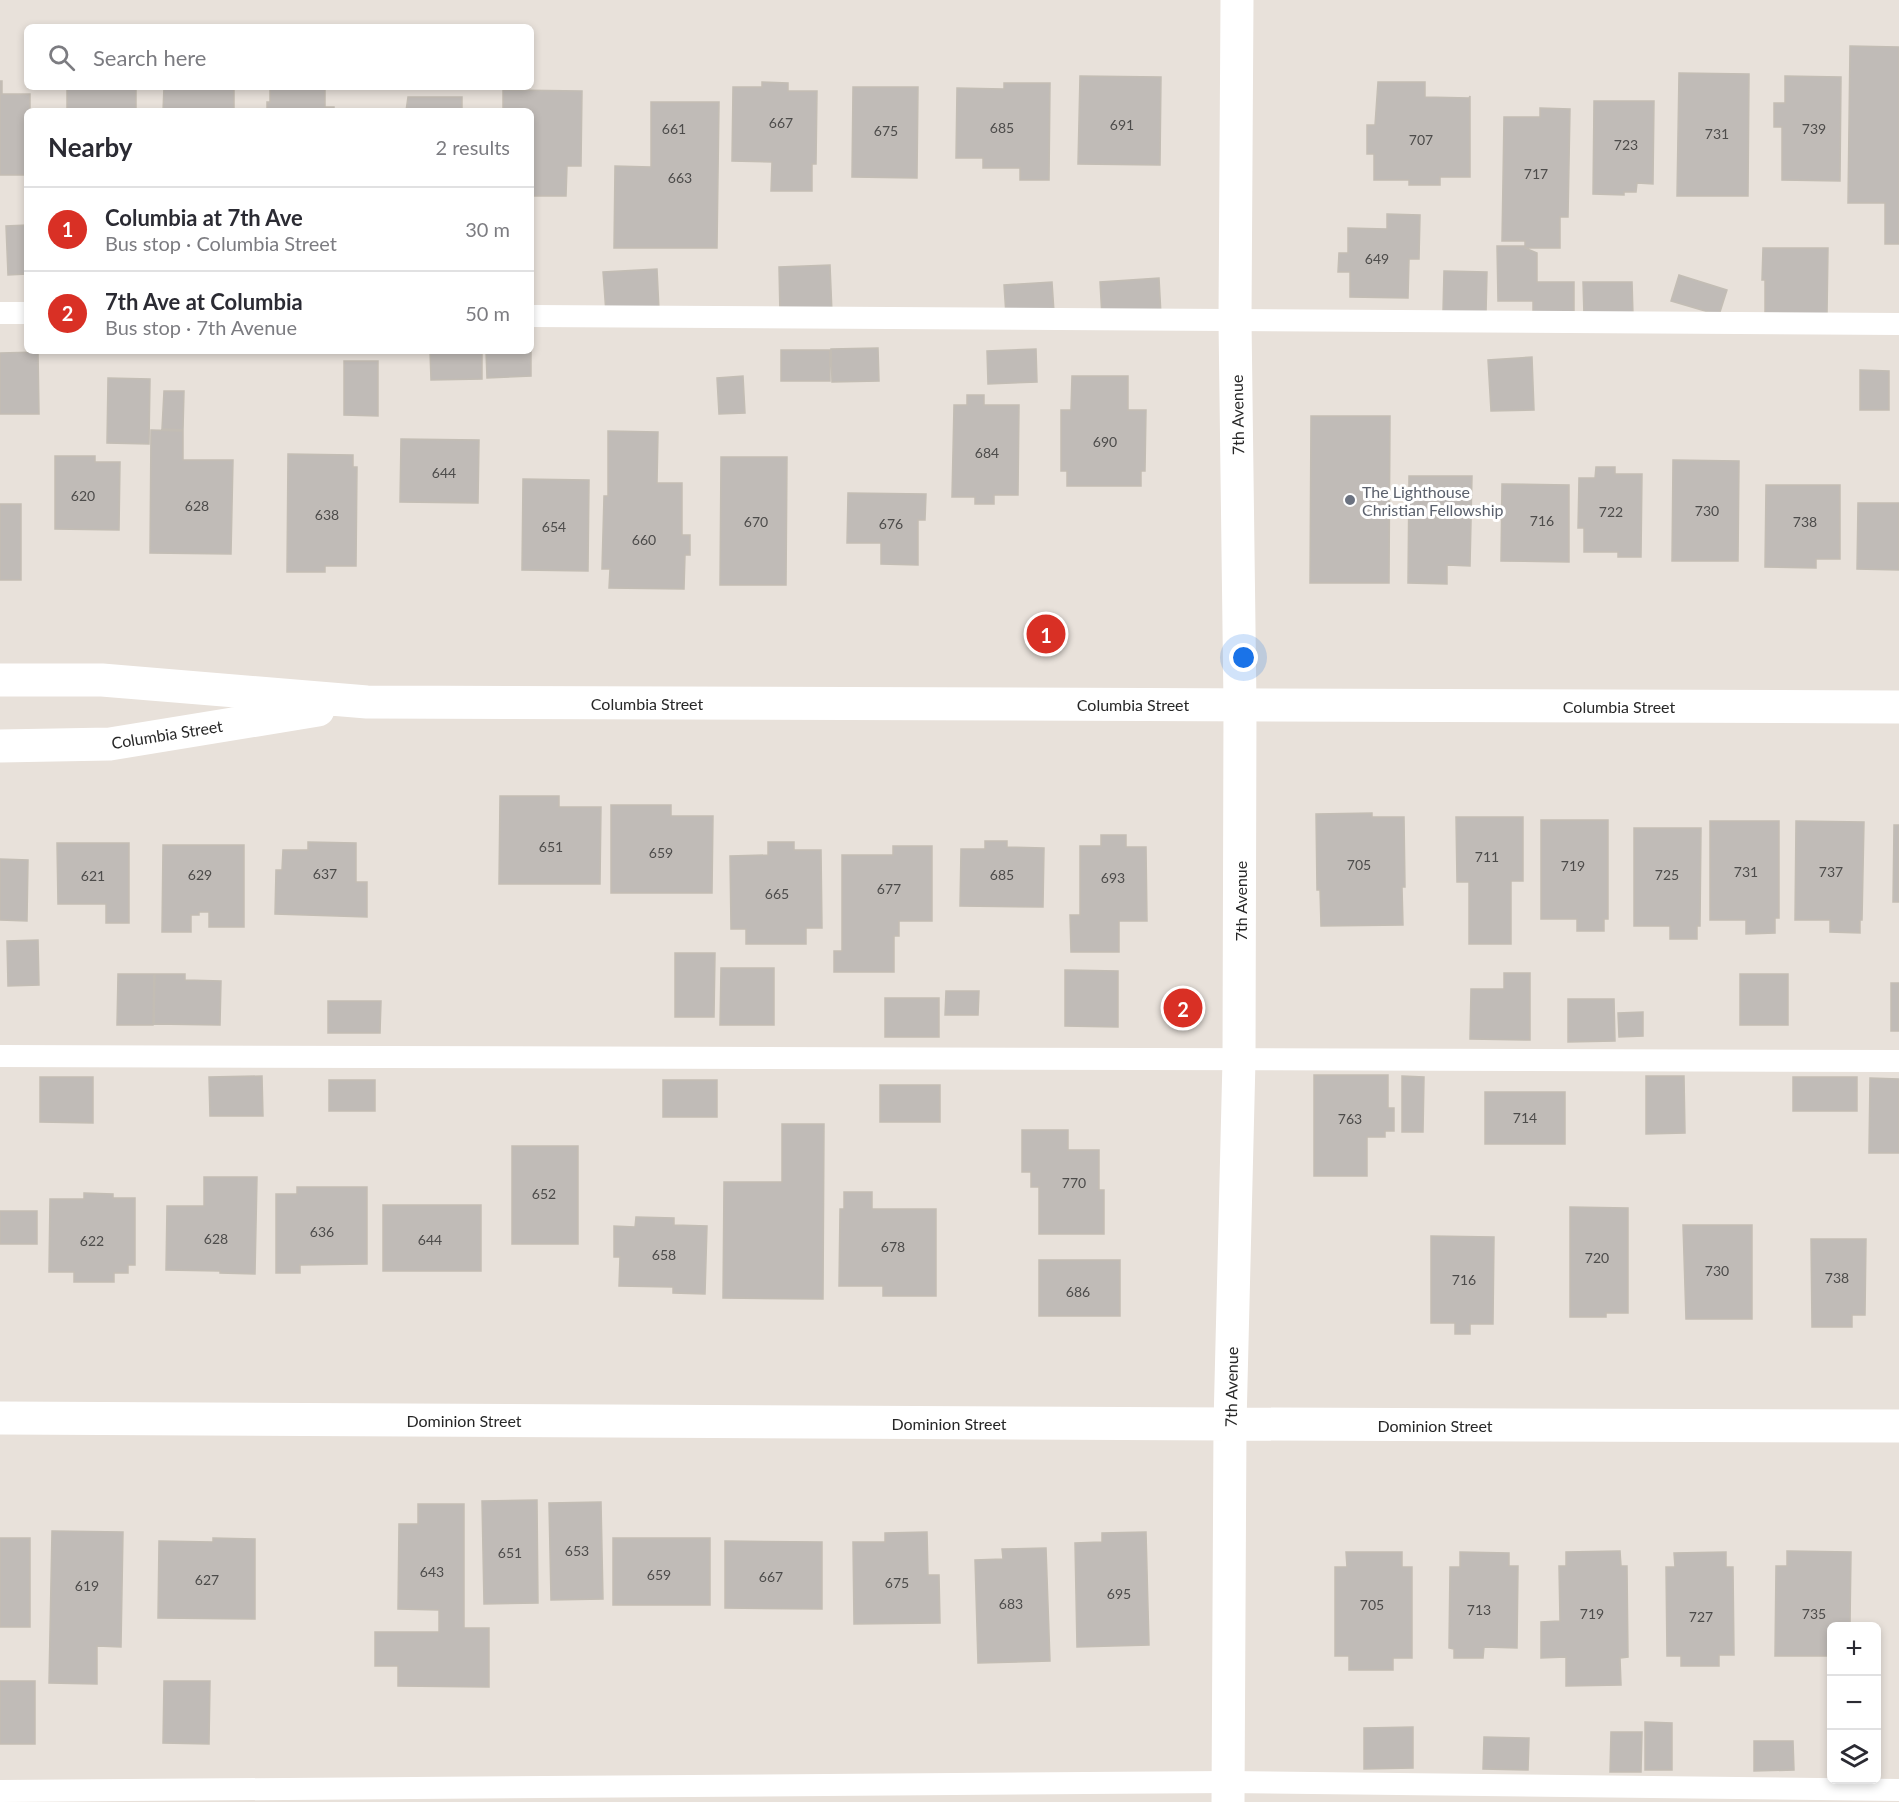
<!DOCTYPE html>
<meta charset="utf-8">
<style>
:root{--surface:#fff;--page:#f2f2f3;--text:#2b2b33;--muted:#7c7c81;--line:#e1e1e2;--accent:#d93025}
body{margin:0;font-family:Lato,sans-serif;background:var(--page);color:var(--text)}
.controls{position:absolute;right:18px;bottom:18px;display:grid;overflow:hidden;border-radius:9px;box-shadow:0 3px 9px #0003}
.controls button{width:54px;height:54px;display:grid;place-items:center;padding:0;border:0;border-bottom:2px solid var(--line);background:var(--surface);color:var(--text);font:30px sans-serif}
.you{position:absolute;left:1244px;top:658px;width:21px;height:21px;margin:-15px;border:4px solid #fff;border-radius:50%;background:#1a73e8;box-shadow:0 0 0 9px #1a73e833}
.badge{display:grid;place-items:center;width:39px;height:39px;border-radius:50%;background:var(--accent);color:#fff;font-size:20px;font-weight:700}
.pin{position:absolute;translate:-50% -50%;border:3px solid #fff;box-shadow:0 2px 6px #0006}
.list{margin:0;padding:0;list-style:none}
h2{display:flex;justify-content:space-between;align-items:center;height:78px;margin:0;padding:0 24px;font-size:26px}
h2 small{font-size:20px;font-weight:400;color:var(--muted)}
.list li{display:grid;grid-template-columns:39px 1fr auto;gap:18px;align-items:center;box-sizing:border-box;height:84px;padding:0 24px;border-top:2px solid var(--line)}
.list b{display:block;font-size:22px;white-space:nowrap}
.list p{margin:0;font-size:20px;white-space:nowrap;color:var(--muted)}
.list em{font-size:20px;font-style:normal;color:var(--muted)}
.icon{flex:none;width:33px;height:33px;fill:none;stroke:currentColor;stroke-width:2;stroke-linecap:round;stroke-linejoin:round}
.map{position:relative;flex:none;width:1899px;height:1802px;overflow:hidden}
.search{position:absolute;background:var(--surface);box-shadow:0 3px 9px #0003;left:24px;top:24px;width:510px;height:66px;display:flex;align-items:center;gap:15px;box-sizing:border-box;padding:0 21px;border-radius:9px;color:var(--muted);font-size:22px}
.panel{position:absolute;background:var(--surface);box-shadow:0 3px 9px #0003;left:24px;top:108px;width:510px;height:246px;border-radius:9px}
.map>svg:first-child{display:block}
</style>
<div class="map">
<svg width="1899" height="1802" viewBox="0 0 1899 1802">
<rect width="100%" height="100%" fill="#e8e1da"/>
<path fill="#c0bbb7" stroke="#c3bdb4" stroke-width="1.5" d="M 1850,46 L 1899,47 L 1899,244 L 1885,244 L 1885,203 L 1848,203 Z
M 1679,73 L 1749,74 L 1748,196 L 1677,196 Z
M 1080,76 L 1161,77 L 1160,165 L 1078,164 Z
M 1785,76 L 1841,77 L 1840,181 L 1782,180 L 1782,127 L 1774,127 L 1774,103 L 1785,103 Z
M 0,81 L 2,81 L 2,94 L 30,94 L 30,111 L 27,111 L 27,144 L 25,144 L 25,175 L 0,175 Z
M 762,82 L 788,83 L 788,91 L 817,91 L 816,164 L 812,164 L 812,191 L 771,191 L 772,162 L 732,161 L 733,87 L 762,87 Z
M 1378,82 L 1425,82 L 1425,97 L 1469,98 L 1470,96 L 1470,177 L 1440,177 L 1440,185 L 1409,185 L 1409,180 L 1374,180 L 1374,154 L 1367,154 L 1367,125 L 1375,125 Z
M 1004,83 L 1050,83 L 1049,180 L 1020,180 L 1020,168 L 983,168 L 983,158 L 956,158 L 957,88 L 1004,89 Z
M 67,87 L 136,88 L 136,111 L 67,111 Z
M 164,87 L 234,87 L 234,111 L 163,111 Z
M 853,87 L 918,87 L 917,178 L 852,177 Z
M 270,88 L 325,89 L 325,107 L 334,107 L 334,111 L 267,111 L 267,102 L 270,102 Z
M 503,90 L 582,91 L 581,166 L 567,166 L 566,196 L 531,196 L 531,111 L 503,111 Z
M 408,97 L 462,97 L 462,109 L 469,109 L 469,111 L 406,111 Z
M 1594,101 L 1654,101 L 1653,184 L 1637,183 L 1636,192 L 1624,192 L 1624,195 L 1593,194 Z
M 651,102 L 719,102 L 717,248 L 614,248 L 615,166 L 651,167 Z
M 1540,108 L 1570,109 L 1568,217 L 1560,217 L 1560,248 L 1525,248 L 1525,241 L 1502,241 L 1504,117 L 1540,117 Z
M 1387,214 L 1420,215 L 1419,259 L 1409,259 L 1408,298 L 1350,297 L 1350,272 L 1338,272 L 1339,253 L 1348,253 L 1348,228 L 1387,229 Z
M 27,225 L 27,274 L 8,275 L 6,226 Z
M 1497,246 L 1525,246 L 1525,248 L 1537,253 L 1537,282 L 1574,282 L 1574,312 L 1533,312 L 1533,301 L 1498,301 Z
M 1763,248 L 1828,248 L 1827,314 L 1765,313 L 1765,280 L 1762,280 Z
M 830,265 L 832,313 L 780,315 L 779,267 Z
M 657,269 L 659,310 L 606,313 L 603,272 Z
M 1444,271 L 1487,272 L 1486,313 L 1443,312 Z
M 1679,275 L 1727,290 L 1719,315 L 1671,301 Z
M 1159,278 L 1161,315 L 1102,318 L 1100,282 Z
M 1052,282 L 1054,312 L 1006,315 L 1004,285 Z
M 1583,282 L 1632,282 L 1633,315 L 1584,315 Z
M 878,348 L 879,381 L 832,382 L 831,349 Z
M 1036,349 L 1037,382 L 988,384 L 987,351 Z
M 781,350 L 830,350 L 830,381 L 781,381 Z
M 430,351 L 482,351 L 482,379 L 431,380 Z
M 486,351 L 531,351 L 531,376 L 487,378 Z
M 38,352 L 39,414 L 0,414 L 0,353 Z
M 1532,357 L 1534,410 L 1491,411 L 1488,360 Z
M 344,361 L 378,361 L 378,416 L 344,415 Z
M 1860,370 L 1889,371 L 1889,410 L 1860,410 Z
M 743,376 L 745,413 L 719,414 L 717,378 Z
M 1072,376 L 1128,376 L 1128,410 L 1146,410 L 1145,471 L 1141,471 L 1141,486 L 1067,486 L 1067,471 L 1061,471 L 1061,410 L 1071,410 Z
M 108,378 L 150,379 L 149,444 L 107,443 Z
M 164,391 L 184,391 L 183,430 L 162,429 Z
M 967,395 L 984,395 L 984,405 L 1019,405 L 1018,495 L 994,495 L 994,504 L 975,504 L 975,497 L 952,497 L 954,405 L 967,405 Z
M 1311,416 L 1390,416 L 1389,583 L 1310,583 Z
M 151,430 L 183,431 L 183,460 L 233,460 L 231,554 L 150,553 Z
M 608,431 L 658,432 L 657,483 L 682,483 L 682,535 L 690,535 L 690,555 L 685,555 L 684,589 L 609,588 L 610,569 L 602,569 L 604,496 L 608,496 Z
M 401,439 L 479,440 L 478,503 L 400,502 Z
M 288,454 L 353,455 L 353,467 L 357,467 L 356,566 L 325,566 L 325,572 L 287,572 Z
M 55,456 L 95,456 L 95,462 L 120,462 L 119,530 L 55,529 Z
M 721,457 L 787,457 L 786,585 L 720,585 Z
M 1673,460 L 1739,461 L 1738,561 L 1672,561 Z
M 1596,467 L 1615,467 L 1615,474 L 1642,474 L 1641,557 L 1618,557 L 1618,552 L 1584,552 L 1584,528 L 1578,528 L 1579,478 L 1595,478 Z
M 1409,476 L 1472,476 L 1470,566 L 1447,565 L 1447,584 L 1408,583 Z
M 523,479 L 589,480 L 588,571 L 522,570 Z
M 1502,484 L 1569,485 L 1569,562 L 1501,561 Z
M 1766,485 L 1840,485 L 1840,559 L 1816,559 L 1816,568 L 1765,567 Z
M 848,493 L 926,494 L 925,520 L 918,520 L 918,565 L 881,564 L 881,543 L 847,543 Z
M 1858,503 L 1899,503 L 1899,570 L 1857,569 Z
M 0,504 L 21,504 L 21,580 L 0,580 Z
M 500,796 L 559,796 L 559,807 L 601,807 L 600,884 L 499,884 Z
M 611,805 L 671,805 L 671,816 L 713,816 L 712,893 L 611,893 Z
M 1372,813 L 1372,817 L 1404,817 L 1405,887 L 1402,887 L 1403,925 L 1321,926 L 1320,890 L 1317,890 L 1316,814 Z
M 1456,817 L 1523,817 L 1523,881 L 1511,881 L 1511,944 L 1469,944 L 1469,882 L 1457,882 Z
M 1541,820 L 1608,820 L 1608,919 L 1604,919 L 1604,931 L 1577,931 L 1577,919 L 1541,919 Z
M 1710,821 L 1779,821 L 1779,918 L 1775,918 L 1775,933 L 1746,934 L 1746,920 L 1710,920 Z
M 1796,821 L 1864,822 L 1862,920 L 1860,920 L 1860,933 L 1830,932 L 1830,920 L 1795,920 Z
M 1894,825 L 1899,825 L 1899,902 L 1893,902 Z
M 1634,828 L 1701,828 L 1700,926 L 1697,926 L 1697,939 L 1670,939 L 1670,926 L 1634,926 Z
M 1101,835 L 1126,835 L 1126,847 L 1146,847 L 1147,921 L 1119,921 L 1119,952 L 1071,952 L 1070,915 L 1080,915 L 1080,846 L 1101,846 Z
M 985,841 L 1007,841 L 1007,847 L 1044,848 L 1043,907 L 960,906 L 961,849 L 985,849 Z
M 308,842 L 356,843 L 356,882 L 367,882 L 367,917 L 275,914 L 276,870 L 282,870 L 283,850 L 308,850 Z
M 768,842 L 794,842 L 794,850 L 821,850 L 822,928 L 806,928 L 806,944 L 746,944 L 746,929 L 731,929 L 730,856 L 768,855 Z
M 57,843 L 129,843 L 129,923 L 106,923 L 106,904 L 58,904 Z
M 163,845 L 244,845 L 244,927 L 209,927 L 209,912 L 199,912 L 199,915 L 191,915 L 191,932 L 162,932 Z
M 893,846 L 932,846 L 932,921 L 899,921 L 899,936 L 894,936 L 894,972 L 834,972 L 834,951 L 842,951 L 842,855 L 893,855 Z
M 0,859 L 28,860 L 27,921 L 0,920 Z
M 38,940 L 39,985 L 8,986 L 7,941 Z
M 675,953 L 715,953 L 714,1017 L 675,1017 Z
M 721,968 L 774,968 L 774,1025 L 720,1025 Z
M 1065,970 L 1118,971 L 1118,1027 L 1065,1026 Z
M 1504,973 L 1530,973 L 1530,1040 L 1470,1039 L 1471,989 L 1504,989 Z
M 118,974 L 154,974 L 153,1025 L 117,1025 Z
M 155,974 L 185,974 L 185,980 L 221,981 L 220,1025 L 154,1024 Z
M 1740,974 L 1788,974 L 1788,1025 L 1740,1025 Z
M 1891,983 L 1899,983 L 1899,1031 L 1891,1031 Z
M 946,991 L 979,991 L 978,1015 L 945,1015 Z
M 885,998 L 939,998 L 939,1037 L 885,1037 Z
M 1568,999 L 1614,999 L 1615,1041 L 1568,1042 Z
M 328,1001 L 381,1001 L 380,1033 L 328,1033 Z
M 1643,1012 L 1643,1036 L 1619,1037 L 1618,1013 Z
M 1314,1075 L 1388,1075 L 1388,1108 L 1394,1108 L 1394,1131 L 1385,1131 L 1385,1137 L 1367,1137 L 1367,1176 L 1314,1176 Z
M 262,1076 L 263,1116 L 210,1116 L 209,1077 Z
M 1402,1076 L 1424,1077 L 1423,1132 L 1402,1132 Z
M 1646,1076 L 1684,1076 L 1685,1133 L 1646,1134 Z
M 40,1077 L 93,1077 L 93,1123 L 40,1122 Z
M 1793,1077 L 1857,1077 L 1857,1111 L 1793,1111 Z
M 1870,1078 L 1899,1079 L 1899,1153 L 1869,1153 Z
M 329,1080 L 375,1080 L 375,1111 L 329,1111 Z
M 663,1080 L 717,1080 L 717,1117 L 663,1117 Z
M 880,1085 L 940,1085 L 940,1122 L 880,1122 Z
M 1485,1092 L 1565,1092 L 1565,1144 L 1485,1144 Z
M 782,1124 L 824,1124 L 823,1299 L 723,1298 L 724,1182 L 782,1182 Z
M 1022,1130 L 1068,1130 L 1068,1150 L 1099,1150 L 1099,1190 L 1104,1190 L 1104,1234 L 1039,1234 L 1039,1187 L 1031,1187 L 1031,1172 L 1022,1172 Z
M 512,1146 L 578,1146 L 578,1244 L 512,1244 Z
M 204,1177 L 257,1177 L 255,1274 L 220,1273 L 220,1271 L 166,1270 L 167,1206 L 204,1206 Z
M 297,1187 L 367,1187 L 367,1264 L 300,1265 L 300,1273 L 276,1273 L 276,1194 L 297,1194 Z
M 844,1192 L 872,1192 L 872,1209 L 936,1209 L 936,1296 L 883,1296 L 883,1286 L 839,1286 L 840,1209 L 844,1209 Z
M 84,1193 L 113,1194 L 113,1198 L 135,1198 L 135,1265 L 128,1265 L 128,1273 L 114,1273 L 114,1282 L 74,1282 L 74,1272 L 49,1272 L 50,1199 L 84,1199 Z
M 383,1205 L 481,1205 L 481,1271 L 383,1271 Z
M 1570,1207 L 1628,1208 L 1628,1313 L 1606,1313 L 1606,1317 L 1570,1317 Z
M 0,1211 L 37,1211 L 37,1244 L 0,1244 Z
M 636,1217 L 674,1218 L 674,1225 L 707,1226 L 705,1294 L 673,1293 L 673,1287 L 619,1286 L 620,1257 L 614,1257 L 614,1226 L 635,1227 Z
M 1683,1225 L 1752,1225 L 1752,1319 L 1686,1319 Z
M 1431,1236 L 1494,1237 L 1493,1324 L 1470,1324 L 1470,1334 L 1455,1334 L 1455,1323 L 1431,1323 Z
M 1811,1239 L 1866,1239 L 1865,1315 L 1852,1315 L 1852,1327 L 1812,1327 Z
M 1039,1260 L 1120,1260 L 1120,1316 L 1039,1316 Z
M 537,1500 L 538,1603 L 484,1604 L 482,1501 Z
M 601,1502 L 603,1599 L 551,1600 L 549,1503 Z
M 418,1504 L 464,1504 L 464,1628 L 489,1628 L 489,1687 L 398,1686 L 398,1666 L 375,1666 L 375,1632 L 439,1632 L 439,1610 L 398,1609 L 399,1524 L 418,1524 Z
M 52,1531 L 123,1532 L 121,1647 L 97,1646 L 97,1684 L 49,1683 Z
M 927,1532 L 928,1575 L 939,1575 L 940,1623 L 854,1624 L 853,1542 L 885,1542 L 885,1533 Z
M 1146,1532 L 1149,1645 L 1077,1647 L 1075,1543 L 1102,1542 L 1102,1533 Z
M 0,1538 L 30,1538 L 30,1627 L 0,1627 Z
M 213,1538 L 255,1539 L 255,1619 L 158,1618 L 159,1541 L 213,1542 Z
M 613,1538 L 710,1538 L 710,1605 L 613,1605 Z
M 725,1541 L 822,1542 L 822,1609 L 725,1608 Z
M 1046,1548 L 1050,1661 L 978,1663 L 975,1560 L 1003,1559 L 1002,1549 Z
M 1620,1551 L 1621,1566 L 1627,1566 L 1628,1657 L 1620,1658 L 1621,1685 L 1566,1686 L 1566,1657 L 1541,1658 L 1541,1622 L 1560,1621 L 1559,1566 L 1566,1566 L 1566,1552 Z
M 1787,1551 L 1851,1552 L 1850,1626 L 1832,1626 L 1832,1656 L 1775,1656 L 1776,1566 L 1787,1566 Z
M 1346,1552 L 1402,1552 L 1402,1567 L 1412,1567 L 1412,1658 L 1393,1658 L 1393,1670 L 1349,1670 L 1349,1656 L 1335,1656 L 1335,1567 L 1347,1567 Z
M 1460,1552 L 1509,1553 L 1509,1566 L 1518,1566 L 1517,1648 L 1484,1647 L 1483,1658 L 1454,1658 L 1454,1649 L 1449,1648 L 1450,1567 L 1460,1567 Z
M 1726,1552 L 1726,1567 L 1733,1567 L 1734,1655 L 1719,1655 L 1719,1666 L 1681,1666 L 1681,1656 L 1667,1656 L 1666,1567 L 1675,1567 L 1674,1553 Z
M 0,1681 L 35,1681 L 35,1744 L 0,1744 Z
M 164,1681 L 210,1681 L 209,1744 L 163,1743 Z
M 1645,1722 L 1672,1723 L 1672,1770 L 1645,1770 Z
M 1413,1727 L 1413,1768 L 1364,1769 L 1364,1728 Z
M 1611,1732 L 1642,1732 L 1641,1772 L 1610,1772 Z
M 1484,1737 L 1529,1738 L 1528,1770 L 1483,1769 Z
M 1754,1741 L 1793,1741 L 1794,1770 L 1754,1771 Z"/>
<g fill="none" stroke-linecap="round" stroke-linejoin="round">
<path stroke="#fff" stroke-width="22" d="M 0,313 L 27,313
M 531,316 L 1899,324
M 0,1056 L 1899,1061
M 0,1791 L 1227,1782 L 1899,1790"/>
<path stroke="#fff" stroke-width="33" d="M 0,1418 L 1230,1424 L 1899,1426
M 1228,1802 L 1230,1424 L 1239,1060 L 1240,704 L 1235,320 L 1237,0"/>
<path stroke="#fff" stroke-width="33" d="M 0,680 L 102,680 L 367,702 L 1899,707
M 0,746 L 110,744 L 318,710"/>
</g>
<circle fill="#6b7280" stroke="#fff" stroke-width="2" cx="1350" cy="500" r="6"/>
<g text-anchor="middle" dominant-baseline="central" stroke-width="6" stroke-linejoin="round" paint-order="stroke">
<g font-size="14" fill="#4d4c4b">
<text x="781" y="122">667</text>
<text x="1122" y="124">691</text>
<text x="1002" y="127">685</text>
<text x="674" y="128">661</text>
<text x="1814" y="128">739</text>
<text x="886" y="130">675</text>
<text x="1717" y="133">731</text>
<text x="1421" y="139">707</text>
<text x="1626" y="144">723</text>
<text x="1536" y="173">717</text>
<text x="680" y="177">663</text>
<text x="1377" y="258">649</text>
<text x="1105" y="441">690</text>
<text x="987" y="452">684</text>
<text x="444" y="472">644</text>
<text x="83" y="495">620</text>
<text x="197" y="505">628</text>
<text x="1707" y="510">730</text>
<text x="1611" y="511">722</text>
<text x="327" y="514">638</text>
<text x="1542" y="520">716</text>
<text x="756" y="521">670</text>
<text x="1805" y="521">738</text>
<text x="891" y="523">676</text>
<text x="554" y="526">654</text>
<text x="644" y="539">660</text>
<text x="551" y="846">651</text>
<text x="661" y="852">659</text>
<text x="1487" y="856">711</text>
<text x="1359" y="864">705</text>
<text x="1573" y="865">719</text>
<text x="1746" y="871">731</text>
<text x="1831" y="871">737</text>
<text x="325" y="873">637</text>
<text x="200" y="874">629</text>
<text x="1002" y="874">685</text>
<text x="1667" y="874">725</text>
<text x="93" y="875">621</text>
<text x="1113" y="877">693</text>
<text x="889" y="888">677</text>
<text x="777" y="893">665</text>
<text x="1525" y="1117">714</text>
<text x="1350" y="1118">763</text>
<text x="1074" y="1182">770</text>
<text x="544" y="1193">652</text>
<text x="322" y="1231">636</text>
<text x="216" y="1238">628</text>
<text x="430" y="1239">644</text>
<text x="92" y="1240">622</text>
<text x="893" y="1246">678</text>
<text x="664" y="1254">658</text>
<text x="1597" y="1257">720</text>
<text x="1717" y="1270">730</text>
<text x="1837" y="1277">738</text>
<text x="1464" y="1279">716</text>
<text x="1078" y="1291">686</text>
<text x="577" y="1550">653</text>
<text x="510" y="1552">651</text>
<text x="432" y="1571">643</text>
<text x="659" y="1574">659</text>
<text x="771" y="1576">667</text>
<text x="207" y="1579">627</text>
<text x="897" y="1582">675</text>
<text x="87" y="1585">619</text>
<text x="1119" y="1593">695</text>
<text x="1011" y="1603">683</text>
<text x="1372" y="1604">705</text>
<text x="1479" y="1609">713</text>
<text x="1592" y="1613">719</text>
<text x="1814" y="1613">735</text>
<text x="1701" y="1616">727</text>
</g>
<g font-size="16" fill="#272727" stroke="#fff">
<text transform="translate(1237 415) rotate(-91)">7th Avenue</text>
<text x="647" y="703">Columbia Street</text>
<text x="1133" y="704">Columbia Street</text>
<text x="1619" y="706">Columbia Street</text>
<text transform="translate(167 734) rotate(-9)">Columbia Street</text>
<text transform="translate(1240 901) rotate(-90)">7th Avenue</text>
<text transform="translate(1231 1387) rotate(-89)">7th Avenue</text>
<text x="464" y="1420">Dominion Street</text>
<text x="949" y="1423">Dominion Street</text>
<text x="1435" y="1425">Dominion Street</text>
</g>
<g font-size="16" fill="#5b616d" stroke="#fff" text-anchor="start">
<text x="1362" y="491">The Lighthouse<tspan x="1362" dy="18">Christian Fellowship</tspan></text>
</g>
</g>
</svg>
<div class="controls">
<button>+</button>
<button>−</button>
<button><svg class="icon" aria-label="layers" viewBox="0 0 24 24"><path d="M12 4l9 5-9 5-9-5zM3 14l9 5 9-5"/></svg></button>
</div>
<div class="you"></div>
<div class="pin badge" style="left:1046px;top:634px">1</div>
<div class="pin badge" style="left:1183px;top:1008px">2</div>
<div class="search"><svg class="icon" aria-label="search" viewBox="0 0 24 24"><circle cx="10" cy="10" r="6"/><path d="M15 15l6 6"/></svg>Search here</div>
<section class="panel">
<h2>Nearby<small>2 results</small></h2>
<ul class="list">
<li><span class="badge">1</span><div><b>Columbia at 7th Ave</b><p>Bus stop · Columbia Street</p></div><em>30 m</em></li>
<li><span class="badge">2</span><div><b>7th Ave at Columbia</b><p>Bus stop · 7th Avenue</p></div><em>50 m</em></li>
</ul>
</section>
</div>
